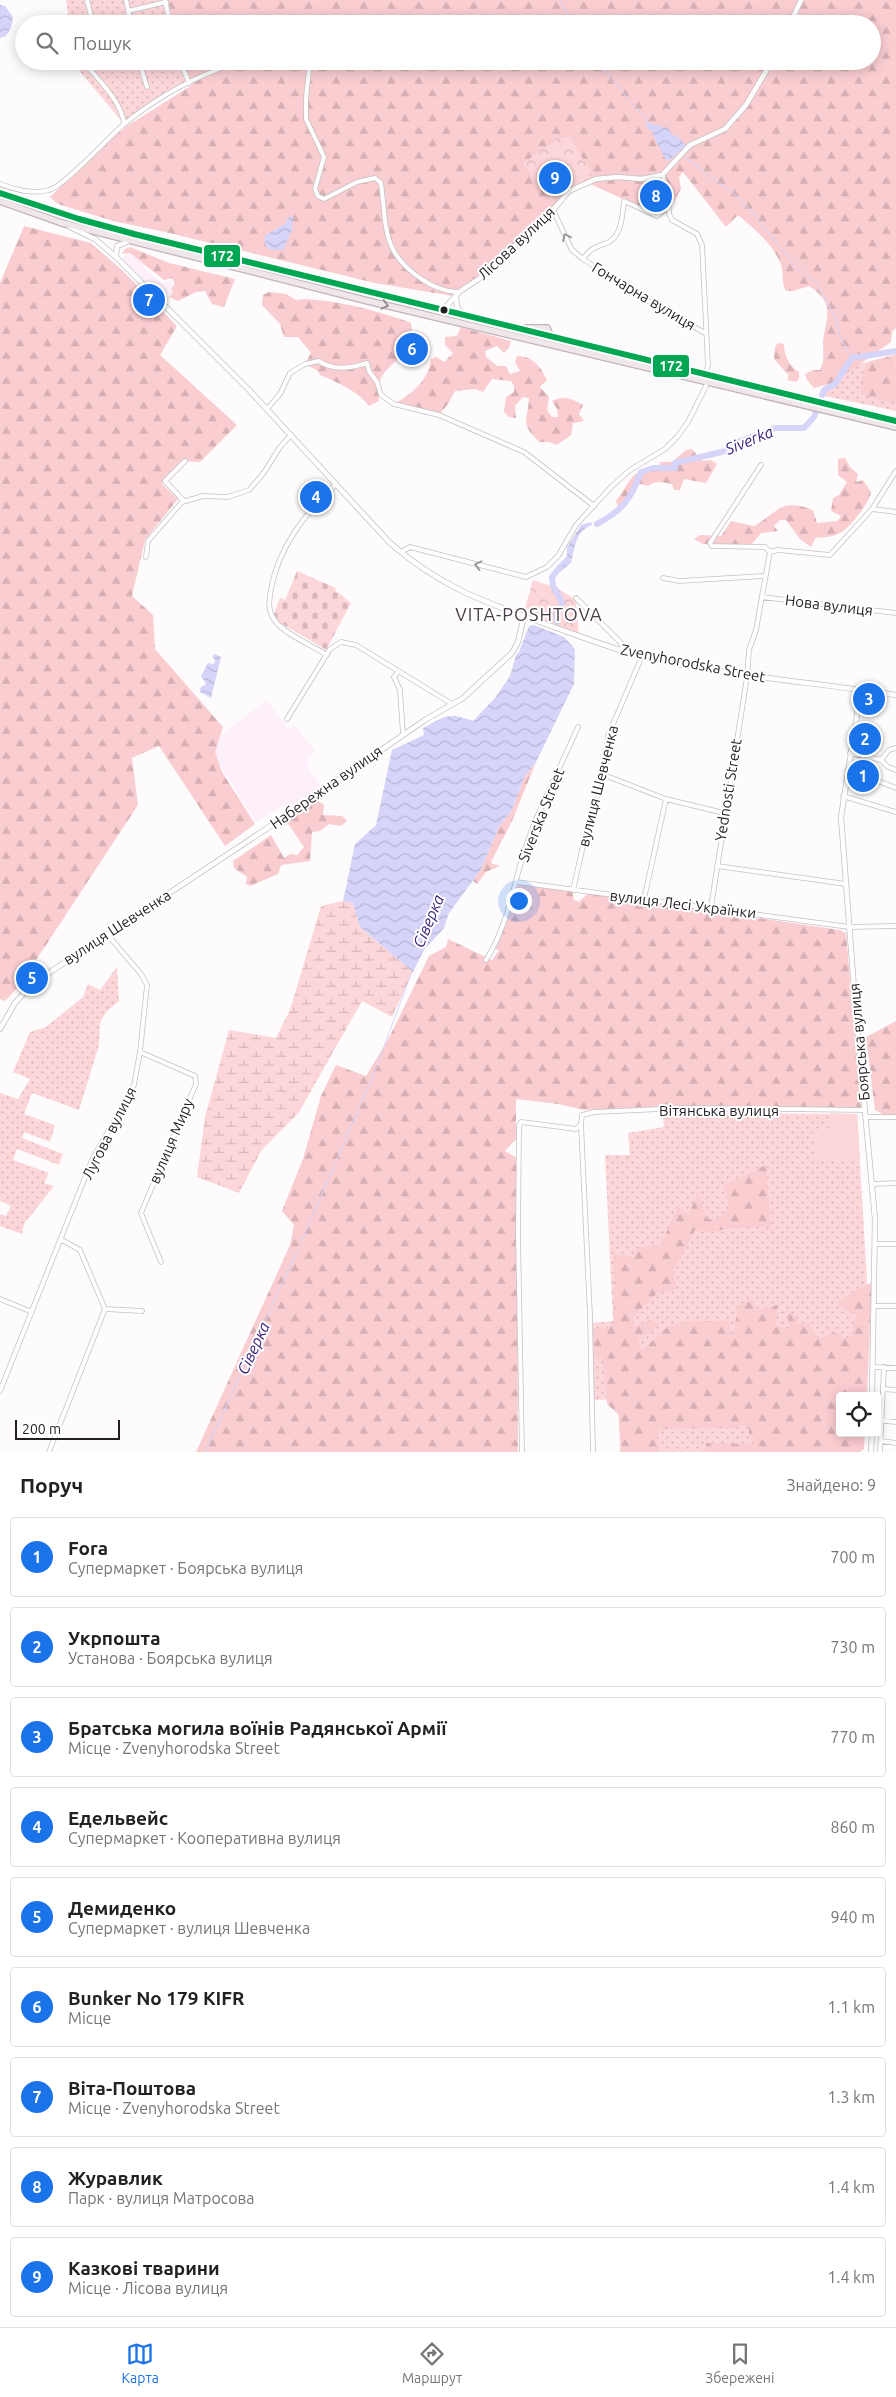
<!DOCTYPE html>
<html lang="uk">
<meta charset="utf-8">
<style>
:root{--surface:#fff;--page:#f6f6f6;--text:#222;--muted:#767676;--line:#e0e0e0;--accent:#1a73e8}
body{margin:0;font-family:Ubuntu,sans-serif;background:var(--page);color:var(--text)}
.controls{position:absolute;right:15px;bottom:15px;display:grid;overflow:hidden;border-radius:5px;box-shadow:0 2px 12px #0003}
.controls button{width:45px;height:45px;display:grid;place-items:center;padding:0;border:0;border-bottom:1px solid var(--line);background:var(--surface);color:var(--text);font:25px sans-serif}
.scale{position:absolute;left:15px;bottom:12px;width:105px;box-sizing:border-box;padding-left:5px;border:2px solid #231e23;border-top:0;font-size:14px;line-height:18px;white-space:nowrap;color:#231e23;-webkit-text-stroke:4px #fff;paint-order:stroke}
.you{position:absolute;left:518px;top:900px;width:18px;height:18px;margin:-12px;border:4px solid #fff;border-radius:50%;background:#1a73e8;box-shadow:0 0 0 8px #1a73e833}
.badge{display:grid;place-items:center;width:32px;height:32px;border-radius:50%;background:var(--accent);color:#fff;font-size:16px;font-weight:700}
.pin{position:absolute;translate:-50% -50%;border:2px solid #fff;box-shadow:0 1px 5px #0006}
.list{margin:0;padding:0;list-style:none}
h2{display:flex;justify-content:space-between;align-items:center;height:65px;margin:0;padding:0 20px;font-size:21px}
h2 small{font-size:16px;font-weight:400;color:var(--muted)}
.list li{display:grid;grid-template-columns:32px 1fr auto;gap:15px;align-items:center;box-sizing:border-box;height:80px;margin:0 10px 10px;padding:0 10px;border:1px solid var(--line);border-radius:5px}
.list b{display:block;font-size:19px;white-space:nowrap}
.list p{margin:0;font-size:16px;white-space:nowrap;color:var(--muted)}
.list em{font-size:16px;font-style:normal;color:var(--muted)}
.icon{flex:none;width:28px;height:28px;fill:none;stroke:currentColor;stroke-width:2;stroke-linecap:round;stroke-linejoin:round}
.map{position:relative;flex:none;width:896px;height:1452px;overflow:hidden}
.search{position:absolute;background:var(--surface);box-shadow:0 2px 12px #0003;left:15px;right:15px;top:15px;height:55px;display:flex;align-items:center;gap:12px;box-sizing:border-box;padding:0 18px;border-radius:28px;color:var(--muted);font-size:19px}
.sheet{height:875px;background:var(--surface)}
nav{display:flex;justify-content:space-around;align-items:center;box-sizing:border-box;height:70px;border-top:1px solid var(--line);background:var(--surface);font-size:14px;color:var(--muted)}
nav a{display:grid;justify-items:center;gap:2px}
nav .on{color:var(--accent)}
.map>svg:first-child{display:block}
</style>
<div class="map">
<svg width="896" height="1452" viewBox="0 0 896 1452">
<defs>
<pattern id="grass-dots" width="8" height="8" patternUnits="userSpaceOnUse" patternTransform="scale(1.25)"><rect width="8" height="8" fill="#fcd6d9"/><path d="M2 2h.1M6 6h.1" fill="none" stroke="#d8b7ba" stroke-width="1.8" stroke-linecap="round"/></pattern>
<pattern id="forest-firs" width="22" height="20" patternUnits="userSpaceOnUse" patternTransform="scale(1.25)"><rect width="22" height="20" fill="#facdd1"/><path d="M5 1l3.5 6h-7zM16 11l3.5 6h-7z" fill="#d6b0b3"/></pattern>
<pattern id="wetland-marsh" width="20" height="14" patternUnits="userSpaceOnUse" patternTransform="scale(1.25)"><rect width="20" height="14" fill="#fcd6d9"/><path d="M1 5h8M5 5V1M11 12h8M15 12V8" fill="none" stroke="#d8b7ba"/></pattern>
<pattern id="cemetery-stones" width="16" height="16" patternUnits="userSpaceOnUse" patternTransform="scale(1.25)"><rect width="16" height="16" fill="#fcd6d9"/><path d="M2 7V4a2 2 0 0 1 4 0v3zM10 15v-3a2 2 0 0 1 4 0v3z" fill="#d8b7ba"/></pattern>
<pattern id="park-crowns" width="20" height="18" patternUnits="userSpaceOnUse" patternTransform="scale(1.25)"><rect width="20" height="18" fill="#fcd6d9"/><path d="M2 6a3 3 0 1 1 6 0M12 15a3 3 0 1 1 6 0" fill="none" stroke="#d8b7ba"/></pattern>
<pattern id="water-waves" width="16" height="10" patternUnits="userSpaceOnUse" patternTransform="scale(1.25)"><rect width="16" height="10" fill="#d6d4f8"/><path d="M0 5q4-4 8 0t8 0" fill="none" stroke="#b7b6d4"/></pattern>
</defs>
<rect width="100%" height="100%" fill="#fdfbfc"/>
<path fill="#fef0fb" d="M 129,253 L 145,264 L 143,267 L 162,283 L 171,280 L 173,283 L 170,289 L 173,293 L 167,301 L 123,260 L 125,255 Z
M 267,700 L 289,729 L 295,725 L 315,751 L 309,759 L 307,766 L 321,786 L 291,807 L 286,804 L 256,822 L 223,771 L 214,751 L 222,734 Z"/>
<path fill="url(#grass-dots)" d="M 66,0 L 165,0 L 170,24 L 57,24 L 68,13 Z
M 71,61 L 180,61 L 189,83 L 124,124 Z
M 896,354 L 896,411 L 825,396 L 824,391 L 856,365 Z
M 117,967 L 119,1001 L 106,1012 L 100,1023 L 99,1045 L 79,1110 L 32,1093 L 24,1114 L 55,1125 L 50,1142 L 24,1132 L 22,1138 L 63,1154 L 59,1165 L 17,1149 L 13,1160 L 49,1173 L 44,1183 L 54,1186 L 24,1224 L 22,1234 L 0,1226 L 0,1214 L 6,1216 L 11,1206 L 0,1201 L 0,1093 L 18,1099 L 30,1079 L 13,1072 L 30,1032 L 46,1027 L 83,997 L 88,984 L 100,990 Z
M 663,1113 L 857,1114 L 867,1281 L 857,1396 L 840,1396 L 840,1433 L 851,1452 L 620,1452 L 618,1399 L 594,1400 L 592,1323 L 613,1321 L 605,1155 L 630,1155 L 628,1133 L 664,1127 Z"/>
<path fill="url(#forest-firs)" d="M 168,0 L 896,0 L 896,328 L 892,332 L 891,342 L 833,383 L 814,388 L 807,380 L 805,374 L 813,370 L 820,370 C 825,361 823,353 823,342 C 826,317 836,303 809,286 L 793,291 L 786,291 C 781,282 784,274 781,265 C 773,243 755,230 738,215 L 726,227 L 683,172 L 679,177 L 681,189 L 672,205 L 658,215 L 588,183 L 580,185 L 479,276 L 461,287 L 453,296 L 375,283 L 165,232 L 113,221 L 58,204 L 50,197 L 99,149 L 127,126 L 192,85 L 183,61 L 872,61 L 872,24 L 173,24 Z
M 24,226 L 91,243 L 122,270 L 177,326 L 160,355 L 237,425 L 200,462 L 181,461 L 162,484 L 178,499 L 145,540 L 132,596 L 153,615 L 155,649 L 223,727 L 215,752 L 222,772 L 255,824 L 225,846 L 159,746 L 132,758 L 138,805 L 19,986 L 5,1001 L 0,999 L 0,283 Z
M 130,247 L 169,263 L 235,279 L 224,307 L 212,304 L 205,291 L 196,292 L 178,301 L 169,297 L 173,292 L 171,289 L 175,283 L 172,278 L 164,280 L 130,253 L 122,254 L 125,249 Z
M 269,292 L 286,294 L 296,300 C 318,295 389,313 411,323 L 412,337 C 404,343 397,349 398,359 C 381,375 377,378 379,401 L 369,406 C 358,391 337,382 320,375 L 318,371 L 305,364 L 311,353 L 298,337 L 284,337 L 280,324 L 262,305 L 263,295 Z
M 461,327 L 511,341 L 509,348 L 504,353 L 497,346 L 485,351 L 486,357 L 497,366 L 506,366 L 510,374 L 520,371 L 515,362 L 517,356 C 533,356 541,367 547,380 L 540,387 L 549,397 L 547,410 L 552,417 L 558,417 L 557,409 L 552,401 C 564,395 572,399 583,405 L 579,414 L 584,421 L 573,423 L 571,435 L 557,445 L 549,442 L 539,442 C 519,422 528,422 529,398 L 523,397 L 515,406 L 516,418 L 509,417 L 504,412 L 506,397 L 514,392 L 514,386 L 511,381 L 492,379 L 483,392 L 475,389 L 455,391 L 448,404 L 439,415 L 394,404 C 412,394 429,380 431,359 L 436,357 L 444,362 L 453,353 L 445,345 L 445,337 L 457,336 Z
M 778,343 L 784,344 C 784,355 789,367 799,372 L 799,379 L 796,382 L 787,380 L 789,375 C 782,370 780,364 774,359 L 775,347 Z
M 895,357 L 896,403 L 869,398 L 861,392 C 861,365 869,359 895,357 Z
M 692,449 L 703,461 L 711,460 L 717,464 L 706,483 L 684,479 L 680,490 L 674,490 L 672,484 C 662,482 656,480 648,486 L 640,484 L 632,487 L 627,498 L 618,507 L 616,501 C 631,482 630,469 659,466 L 660,462 L 672,462 L 686,450 Z
M 845,458 L 850,467 L 858,474 L 856,482 L 863,480 L 871,492 C 871,501 848,530 840,533 C 834,536 823,539 816,537 L 811,547 L 800,539 L 786,520 L 780,520 L 774,526 L 778,531 L 761,533 L 751,545 L 703,544 L 694,539 L 700,535 L 721,536 L 731,521 L 754,526 C 780,511 780,498 813,510 L 817,523 L 838,521 L 841,516 L 831,511 L 833,498 L 839,495 L 847,482 L 838,475 L 838,459 Z
M 536,762 L 512,821 L 491,862 L 493,864 L 500,866 L 486,872 L 477,884 L 473,881 L 480,871 L 499,827 L 512,810 L 524,778 Z
M 317,800 L 324,805 L 323,815 L 342,816 L 347,821 L 341,826 L 329,824 L 320,831 L 312,832 L 310,861 L 281,865 L 278,874 L 250,886 L 246,884 L 247,877 L 234,868 L 233,861 L 271,835 L 284,858 L 290,854 L 297,855 L 304,847 L 289,825 L 286,824 L 286,819 Z
M 522,883 L 572,891 L 574,900 L 579,902 L 588,893 L 840,930 L 846,933 L 861,1107 L 854,1112 L 653,1107 L 584,1110 L 558,1104 L 516,1099 L 516,1139 L 505,1151 L 517,1158 L 518,1452 L 196,1452 L 290,1245 L 294,1225 L 282,1211 L 303,1159 L 321,1096 L 336,1065 L 366,1076 L 389,1038 L 429,956 L 446,947 L 448,939 L 492,960 L 499,950 L 495,949 L 515,888 Z
M 896,1021 L 896,1115 L 884,1115 L 875,1110 L 866,1037 Z
M 766,1165 L 771,1226 L 729,1228 L 713,1232 L 695,1230 L 673,1271 L 676,1289 L 657,1293 L 630,1320 L 636,1326 L 648,1320 L 660,1324 L 650,1333 L 639,1336 L 640,1348 L 647,1348 C 668,1315 694,1322 728,1321 L 733,1339 L 738,1306 L 753,1299 L 755,1310 L 778,1305 L 775,1325 L 789,1330 L 788,1313 L 797,1316 L 797,1324 L 808,1322 L 818,1339 L 836,1332 L 849,1341 L 856,1315 L 836,1303 L 872,1282 L 867,1396 L 840,1396 L 840,1433 L 865,1433 L 864,1449 L 860,1452 L 705,1452 L 706,1443 L 755,1444 L 749,1434 L 749,1427 L 738,1425 L 733,1428 L 659,1429 L 657,1437 L 658,1452 L 622,1452 L 619,1415 L 607,1404 L 603,1358 L 595,1358 L 593,1328 L 605,1328 L 614,1324 L 614,1254 L 634,1258 L 639,1247 L 660,1246 L 678,1207 L 689,1215 L 698,1192 L 707,1219 L 718,1219 L 729,1208 L 724,1185 Z"/>
<path fill="url(#wetland-marsh)" d="M 343,901 L 353,903 L 360,927 L 413,972 L 392,1017 L 362,1001 L 299,1112 L 261,1151 L 239,1193 L 197,1177 L 205,1117 L 229,1030 L 276,1038 L 290,1010 L 321,906 Z"/>
<path fill="url(#cemetery-stones)" d="M 297,571 L 336,588 L 335,590 L 351,603 L 326,650 L 279,622 L 274,614 L 280,598 L 285,600 Z"/>
<path fill="url(#park-crowns)" d="M 570,137 L 593,176 L 550,201 L 523,164 L 557,138 Z
M 657,179 C 668,189 671,204 658,213 L 644,206 L 649,188 Z
M 533,580 L 557,588 L 576,600 L 579,636 L 524,612 Z"/>
<path fill="#fcd6d9" d="M 830,1113 L 857,1114 L 860,1159 L 817,1160 L 813,1130 L 827,1130 L 830,1126 Z"/>
<path fill="url(#water-waves)" d="M 0,5 L 5,6 L 13,17 L 11,28 L 6,36 L 0,38 Z
M 646,123 L 668,128 L 672,135 L 677,136 L 686,145 L 670,160 L 666,160 C 661,150 656,143 652,131 L 647,128 Z
M 293,215 L 292,230 L 283,250 L 270,250 L 265,245 L 265,235 L 285,224 L 288,218 Z
M 591,522 L 592,525 C 575,531 575,548 571,563 L 560,572 L 555,573 L 553,571 L 567,556 L 567,547 L 581,525 Z
M 534,625 L 564,637 L 575,649 L 574,684 L 536,762 L 524,778 L 512,810 L 499,827 L 480,871 L 449,913 L 444,928 L 424,950 L 413,972 L 360,927 L 353,903 L 343,901 L 355,844 L 376,825 L 392,750 L 424,735 L 423,728 C 447,716 447,712 473,721 L 495,698 L 510,676 L 516,655 L 519,652 L 529,626 Z
M 215,654 L 221,657 L 211,698 L 200,692 L 200,688 L 206,684 L 201,676 L 208,663 L 214,664 L 215,660 L 212,656 Z"/>
<g fill="none" stroke-linecap="round" stroke-linejoin="round">
<path stroke="#d6d4f8" stroke-width="1" d="M 560,0 L 573,24
M 596,61 L 651,125
M 683,156 L 742,200 L 796,267 L 802,272
M 806,275 L 817,283 L 836,319 L 840,337 L 852,358
M 302,1240 L 375,1071 L 412,971
M 205,1452 L 300,1245"/>
<path stroke="#d6d4f8" stroke-width="6" d="M 597,524 C 623,510 631,499 641,472 L 653,468 L 675,468 L 675,463 L 726,451 L 740,441 L 776,428 L 804,428 L 814,417 L 824,390 L 835,384 L 852,358 L 896,351
M 557,622 L 556,617 L 562,602 L 553,586 L 552,577 L 560,567"/>
<g stroke="#c4c1c3" stroke-width="5.5">
<path id="minor" d="M 87,0 L 93,24
M 126,0 L 131,24
M 165,0 L 170,24
M 128,11 L 166,2
M 83,61 C 97,79 122,101 124,124
M 139,61 L 147,87
M 180,61 L 189,83
M 662,175 L 668,190 L 669,214 L 672,220 L 697,234 L 702,245 L 708,365 L 707,369
M 0,184 C 14,189 33,195 49,190 C 64,186 108,138 123,125 C 151,102 185,82 219,69 C 244,60 276,64 302,63 L 309,70 L 306,98 L 306,119 L 324,157 L 315,189 L 318,196 L 324,199 L 357,182 L 375,178 L 381,183 C 387,228 381,253 423,280 C 433,287 447,292 459,292
M 553,210 L 572,250 L 583,259 L 653,304 L 705,333
M 583,259 C 590,249 593,248 604,244 C 622,239 622,217 624,201 L 657,216 L 668,207
M 267,409 L 280,394 L 290,373 L 305,364 L 319,361 C 333,371 352,368 367,363 L 369,371 L 377,382 L 381,395 L 394,404 L 439,415 L 524,452 L 594,506
M 761,465 L 710,543 L 712,546 L 765,547 L 770,552
M 184,501 L 165,481 L 185,461
M 872,509 L 896,512
M 401,552 L 410,547 L 526,577 L 547,567 L 558,556 L 576,525 L 612,486 L 630,470 L 665,449 L 678,436 L 688,422 L 706,386
M 146,557 L 148,541 L 182,502 L 203,496 L 228,497 L 249,490 L 263,474 L 280,447 L 291,435
M 663,578 L 679,581 L 765,576
M 762,597 L 896,613
M 576,598 L 621,643 L 623,651
M 327,655 C 313,646 285,634 276,622 C 267,611 269,601 271,589 C 279,546 305,514 336,484
M 398,672 L 394,677 L 400,690 L 403,734
M 287,719 L 330,649 L 341,642 L 356,645 L 452,704
M 850,753 L 881,760 L 889,750 L 896,748
M 881,760 L 888,767 L 896,770
M 604,775 L 666,799 L 724,813
M 875,780 L 896,788
M 843,796 L 896,812
M 717,866 L 846,884
M 517,882 L 849,927 L 896,926
M 573,890 L 585,837 L 604,775 L 608,736 L 642,656
M 644,899 L 666,799
M 711,907 L 747,677 L 749,650 L 756,630 L 770,552 L 778,550 L 830,555 L 872,509 L 896,471
M 486,960 C 505,931 512,894 521,862 C 534,816 559,771 578,727
M 140,1052 L 195,1076 L 196,1084 L 141,1213 L 161,1262
M 866,1117 L 896,1117
M 581,1124 L 590,1316 L 593,1452
M 873,1184 L 896,1183
M 876,1244 L 896,1244
M 0,1299 L 32,1312
M 874,1306 L 896,1306
M 105,1309 L 142,1311
M 873,1367 L 896,1368
M 883,1389 L 896,1390
M 0,1391 L 92,1160 L 134,1085 L 140,1052 L 147,985 L 141,974 L 107,934
M 877,1420 L 896,1422
M 881,1441 L 896,1443
M 49,1452 L 105,1309 L 80,1250 L 62,1240
M 522,1452 L 518,1234 L 519,1126 L 521,1122 L 576,1129 L 581,1124 L 582,1115 L 595,1112 L 682,1108 L 865,1110
M 880,1452 L 884,1367"/>
</g>
<g stroke="#c4c1c3" stroke-width="6">
<path id="tertiary" d="M 790,24 L 801,0
M 70,227 L 95,239 L 117,258 L 250,391 L 390,543 C 438,585 481,601 540,622 C 574,634 609,648 644,657 C 727,676 813,682 896,695
M 116,256 L 117,246 L 129,241
M 456,297 L 457,308 L 464,314
M 440,309 L 446,307 L 459,292 L 480,278 L 553,210 L 569,191 L 596,179 L 618,177 L 642,179 L 662,175 L 690,145 L 725,129 L 746,105 L 772,61
M 861,690 L 841,817 L 856,1015 L 875,1219 L 872,1396
M 0,1029 L 15,1003 L 32,984 L 266,829 L 425,720 L 463,698 L 512,653 L 518,642 L 524,616
M 871,1452 L 872,1433"/>
</g>
<g stroke="#c0b3b9" stroke-width="8">
<path id="trunk" d="M 0,193 L 79,219 L 134,234 L 896,421
M 0,201 L 62,223 L 368,301 L 896,427
M 526,328 L 547,328 L 551,337"/>
</g>
<use href="#minor" stroke="#fffeff" stroke-width="4"/>
<use href="#tertiary" stroke="#fffeff" stroke-width="4.5"/>
<use href="#trunk" stroke="#f0e7eb" stroke-width="5.5"/>
<g stroke="#fff" stroke-width="10">
<path id="bus-1" d="M 0,193 L 79,219 L 134,234 L 896,421"/>
</g>
<use href="#bus-1" stroke="#00a651" stroke-width="6"/>
</g>
<defs><path id="oneway-chevron" d="M-2-3.5L2.5 0L-2 3.5" fill="none" stroke-width="1.6" stroke-linecap="round" stroke-linejoin="round" transform="scale(1.25)"/></defs>
<g stroke="#9c999c">
<use href="#oneway-chevron" transform="translate(566 237) rotate(-116)"/>
<use href="#oneway-chevron" transform="translate(478 565) rotate(-166)"/>
</g>
<use stroke="#948d91" href="#oneway-chevron" transform="translate(385 305) rotate(14)"/>
<circle fill="#231e23" stroke="#fff" stroke-width="2" cx="444" cy="310" r="4.5"/>
<g text-anchor="middle" dominant-baseline="central" stroke-width="4" stroke-linejoin="round" paint-order="stroke">
<g font-size="15" fill="#231e23" stroke="#fff">
<text transform="translate(516 243) rotate(-43)">Лісова вулиця</text>
<text transform="translate(644 296) rotate(31)">Гончарна вулиця</text>
<text transform="translate(829 605) rotate(7)">Нова вулиця</text>
<text transform="translate(693 663) rotate(11)">Zvenyhorodska Street</text>
<text transform="translate(598 786) rotate(-76)">вулиця Шевченка</text>
<text transform="translate(326 787) rotate(-35)">Набережна вулиця</text>
<text transform="translate(728 790) rotate(-81)">Yednosti Street</text>
<text transform="translate(541 815) rotate(-68)">Siverska Street</text>
<text transform="translate(683 904) rotate(7)">вулиця Лесі Українки</text>
<text transform="translate(117 927) rotate(-33)">вулиця Шевченка</text>
<text transform="translate(859 1042) rotate(-95)">Боярська вулиця</text>
<text x="719" y="1110">Вітянська вулиця</text>
<text transform="translate(109 1133) rotate(-63)">Лугова вулиця</text>
<text transform="translate(171 1141) rotate(-67)">вулиця Миру</text>
</g>
<g font-size="16" font-style="italic" fill="#331a79" stroke="#fff">
<text transform="translate(749 440) rotate(-22)">Siverka</text>
<text transform="translate(428 921) rotate(-67)">Сіверка</text>
<text transform="translate(253 1348) rotate(-65)">Сіверка</text>
</g>
<g font-size="18" letter-spacing="1" fill="#493c47" stroke="#fff">
<text x="529" y="614">VITA-POSHTOVA</text>
</g>
</g>
<g stroke="#fff" stroke-width="2">
<rect x="203" y="244" width="38" height="24" rx="5" fill="#00a651"/>
<rect x="652" y="354" width="38" height="24" rx="5" fill="#00a651"/>
</g>
<g font-size="14" text-anchor="middle" font-weight="bold" fill="#fff">
<text x="222" y="261">172</text>
<text x="671" y="371">172</text>
</g>
</svg>
<div class="controls">
<button><svg class="icon" aria-label="locate" viewBox="0 0 24 24"><circle cx="12" cy="12" r="6"/><path d="M12 2v4M12 18v4M2 12h4M18 12h4"/></svg></button>
</div>
<div class="scale">200 m</div>
<div class="you"></div>
<div class="pin badge" style="left:863px;top:776px">1</div>
<div class="pin badge" style="left:865px;top:739px">2</div>
<div class="pin badge" style="left:869px;top:699px">3</div>
<div class="pin badge" style="left:316px;top:497px">4</div>
<div class="pin badge" style="left:32px;top:978px">5</div>
<div class="pin badge" style="left:412px;top:349px">6</div>
<div class="pin badge" style="left:149px;top:300px">7</div>
<div class="pin badge" style="left:656px;top:196px">8</div>
<div class="pin badge" style="left:555px;top:178px">9</div>
<div class="search"><svg class="icon" aria-label="search" viewBox="0 0 24 24"><circle cx="10" cy="10" r="6"/><path d="M15 15l6 6"/></svg>Пошук</div>
</div>
<section class="sheet">
<h2>Поруч<small>Знайдено: 9</small></h2>
<ul class="list">
<li><span class="badge">1</span><div><b>Fora</b><p>Супермаркет · Боярська вулиця</p></div><em>700 m</em></li>
<li><span class="badge">2</span><div><b>Укрпошта</b><p>Установа · Боярська вулиця</p></div><em>730 m</em></li>
<li><span class="badge">3</span><div><b>Братська могила воїнів Радянської Армії</b><p>Місце · Zvenyhorodska Street</p></div><em>770 m</em></li>
<li><span class="badge">4</span><div><b>Едельвейс</b><p>Супермаркет · Кооперативна вулиця</p></div><em>860 m</em></li>
<li><span class="badge">5</span><div><b>Демиденко</b><p>Супермаркет · вулиця Шевченка</p></div><em>940 m</em></li>
<li><span class="badge">6</span><div><b>Bunker No 179 KIFR</b><p>Місце</p></div><em>1.1 km</em></li>
<li><span class="badge">7</span><div><b>Віта-Поштова</b><p>Місце · Zvenyhorodska Street</p></div><em>1.3 km</em></li>
<li><span class="badge">8</span><div><b>Журавлик</b><p>Парк · вулиця Матросова</p></div><em>1.4 km</em></li>
<li><span class="badge">9</span><div><b>Казкові тварини</b><p>Місце · Лісова вулиця</p></div><em>1.4 km</em></li>
</ul>
</section>
<nav>
<a class="on"><svg class="icon" aria-label="map" viewBox="0 0 24 24"><path d="M3 6l6-2 6 2 6-2v14l-6 2-6-2-6 2zM9 4v14M15 6v14"/></svg>Карта</a>
<a><svg class="icon" aria-label="directions" viewBox="0 0 24 24"><path d="M12 3l9 9-9 9-9-9zM9 14v-3h6M13 9l2 2-2 2"/></svg>Маршрут</a>
<a><svg class="icon" aria-label="saved" viewBox="0 0 24 24"><path d="M7 4h10v16l-5-4-5 4z"/></svg>Збережені</a>
</nav>
